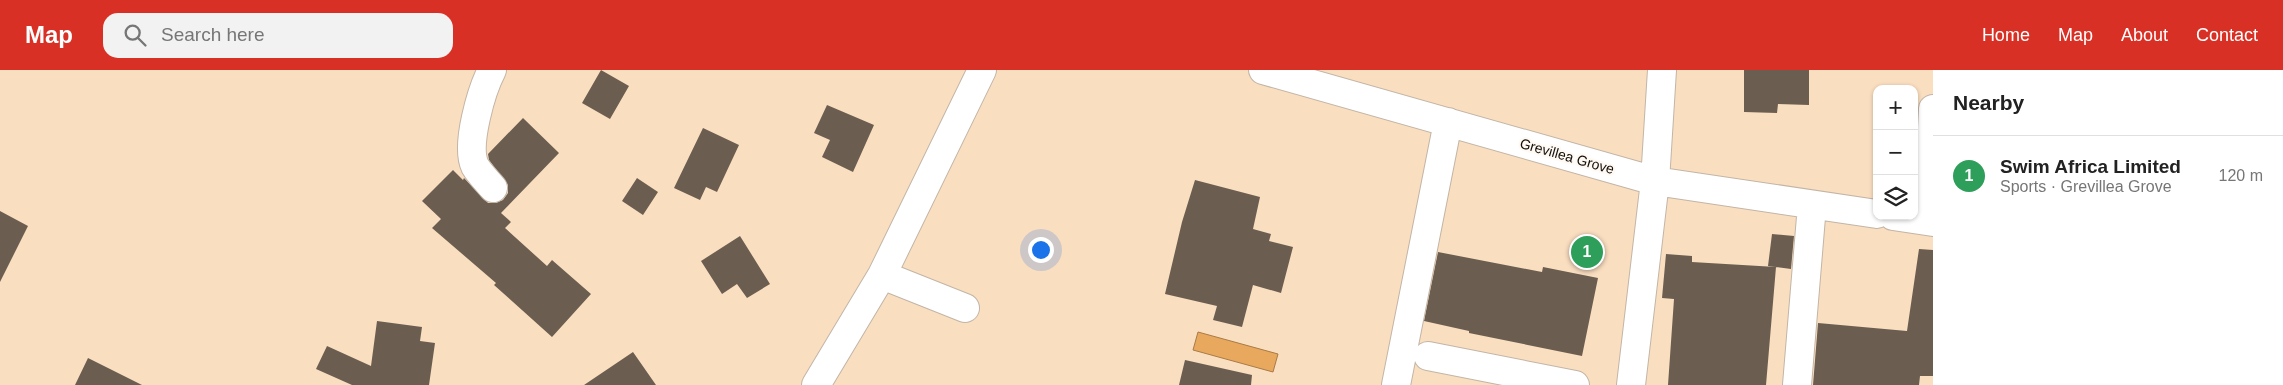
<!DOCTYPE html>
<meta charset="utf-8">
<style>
:root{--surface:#fff;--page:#f2f2f2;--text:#222;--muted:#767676;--line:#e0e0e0;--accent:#d93025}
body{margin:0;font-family:Arial,sans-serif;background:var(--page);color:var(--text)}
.controls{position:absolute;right:15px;top:15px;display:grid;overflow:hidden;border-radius:10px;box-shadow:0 1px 4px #0004}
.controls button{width:45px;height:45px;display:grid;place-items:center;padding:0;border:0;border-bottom:1px solid var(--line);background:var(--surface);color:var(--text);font:25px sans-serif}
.you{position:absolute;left:1040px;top:179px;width:18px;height:18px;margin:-12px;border:4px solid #fff;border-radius:50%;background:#1a73e8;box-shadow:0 0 0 8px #1a73e833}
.badge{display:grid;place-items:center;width:32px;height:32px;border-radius:50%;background:var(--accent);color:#fff;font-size:16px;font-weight:700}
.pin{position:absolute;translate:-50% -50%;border:2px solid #fff;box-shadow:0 1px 5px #0006}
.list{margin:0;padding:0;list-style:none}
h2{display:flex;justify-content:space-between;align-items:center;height:65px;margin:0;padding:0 20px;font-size:21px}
h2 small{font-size:16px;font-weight:400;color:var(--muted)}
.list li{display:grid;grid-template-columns:32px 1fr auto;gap:15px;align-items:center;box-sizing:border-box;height:80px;padding:0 20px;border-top:1px solid var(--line)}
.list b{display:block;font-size:19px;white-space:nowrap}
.list p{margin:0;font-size:16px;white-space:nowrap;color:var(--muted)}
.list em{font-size:16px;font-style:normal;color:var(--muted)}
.icon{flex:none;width:28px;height:28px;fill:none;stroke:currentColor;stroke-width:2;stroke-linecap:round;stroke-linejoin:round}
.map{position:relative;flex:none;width:1933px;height:315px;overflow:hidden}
header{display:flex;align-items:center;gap:30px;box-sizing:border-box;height:70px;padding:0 25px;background:var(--accent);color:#fff}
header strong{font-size:24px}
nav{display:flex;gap:28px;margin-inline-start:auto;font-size:18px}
.search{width:350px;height:45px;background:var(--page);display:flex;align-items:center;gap:12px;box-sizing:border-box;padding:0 18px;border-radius:15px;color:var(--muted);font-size:19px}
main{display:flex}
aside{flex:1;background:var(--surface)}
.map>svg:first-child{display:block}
</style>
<header>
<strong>Map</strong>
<div class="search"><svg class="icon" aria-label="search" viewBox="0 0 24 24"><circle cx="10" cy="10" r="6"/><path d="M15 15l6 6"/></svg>Search here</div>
<nav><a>Home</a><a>Map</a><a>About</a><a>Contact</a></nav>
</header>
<main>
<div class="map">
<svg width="1933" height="315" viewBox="0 0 1933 315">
<rect width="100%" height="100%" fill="#fff9f3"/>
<path fill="#fadec0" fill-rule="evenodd" d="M 0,0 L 1933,0 L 1933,315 L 0,315 ZM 1877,19 L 1914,19 L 1914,146 L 1877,146 Z"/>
<path fill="#e8a95f" stroke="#a87b46" d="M 1198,262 L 1278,284 L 1273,302 L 1193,280 Z"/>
<path fill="#6b5e51" d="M 601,0 L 629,16 L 610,49 L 582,33 Z
M 1744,0 L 1809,0 L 1809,35 L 1778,34 L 1777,43 L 1744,42 Z
M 827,35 L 874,55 L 853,102 L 822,87 L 830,70 L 814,63 Z
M 523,48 L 559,83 L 501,143 L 511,152 L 505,158 L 547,196 L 552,190 L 591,224 L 552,267 L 494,215 L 496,213 L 432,158 L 441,149 L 422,131 L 453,100 L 463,110 L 464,108 L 488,133 L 496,133 L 503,130 L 508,123 L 508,115 L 489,90 L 488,84 Z
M 703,58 L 739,75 L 717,122 L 706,117 L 700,130 L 674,118 Z
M 637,108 L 658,122 L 643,145 L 622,131 Z
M 1195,110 L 1260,127 L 1253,159 L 1271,164 L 1269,171 L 1293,177 L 1281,223 L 1253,215 L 1242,257 L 1213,250 L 1217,236 L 1165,224 L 1182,152 Z
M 0,141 L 28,156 L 0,212 Z
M 1772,164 L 1794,166 L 1791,199 L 1768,196 Z
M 740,166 L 770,214 L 747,228 L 737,214 L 722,224 L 701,191 Z
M 1919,179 L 1933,180 L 1933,306 L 1920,306 L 1919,315 L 1813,315 L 1818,253 L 1907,261 Z
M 1438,182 L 1542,202 L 1543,197 L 1598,208 L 1582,286 L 1469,263 L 1469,261 L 1424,251 Z
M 1666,184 L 1692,186 L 1692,192 L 1776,197 L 1766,315 L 1668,315 L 1674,229 L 1662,228 Z
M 377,251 L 422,257 L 420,271 L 435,273 L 429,315 L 352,315 L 316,299 L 327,276 L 371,296 Z
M 633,282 L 656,315 L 584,315 Z
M 88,288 L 142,315 L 75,315 Z
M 1185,290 L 1252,305 L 1251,315 L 1179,315 Z"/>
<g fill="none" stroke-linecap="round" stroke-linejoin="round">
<g stroke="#c2b5a6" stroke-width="30">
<path id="minor" d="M 492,0 C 482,19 465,75 475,96 C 479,103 487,111 493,118
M 1263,0 L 1655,111 L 1877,144
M 1893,146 L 1933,152
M 1927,151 L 1933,39
M 882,205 L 965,238
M 1428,286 L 1575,315
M 816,315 L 882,205 L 982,0
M 1396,315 L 1448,52
M 1631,315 L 1655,111 L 1662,0
M 1797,315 L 1812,135"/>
</g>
<use href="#minor" stroke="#fff" stroke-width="28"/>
</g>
<g text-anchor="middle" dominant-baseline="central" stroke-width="4.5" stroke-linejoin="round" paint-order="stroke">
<g font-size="14" fill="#140f0a" stroke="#fff9f3">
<text transform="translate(1567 86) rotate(16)">Grevillea Grove</text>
</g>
</g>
</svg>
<div class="controls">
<button>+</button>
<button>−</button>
<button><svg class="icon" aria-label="layers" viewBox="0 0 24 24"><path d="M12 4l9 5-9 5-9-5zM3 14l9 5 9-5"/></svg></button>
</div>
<div class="you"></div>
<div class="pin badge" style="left:1587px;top:182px;background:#2e9e5b">1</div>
</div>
<aside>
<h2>Nearby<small></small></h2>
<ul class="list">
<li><span class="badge" style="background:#2e9e5b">1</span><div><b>Swim Africa Limited</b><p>Sports · Grevillea Grove</p></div><em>120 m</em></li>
</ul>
</aside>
</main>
